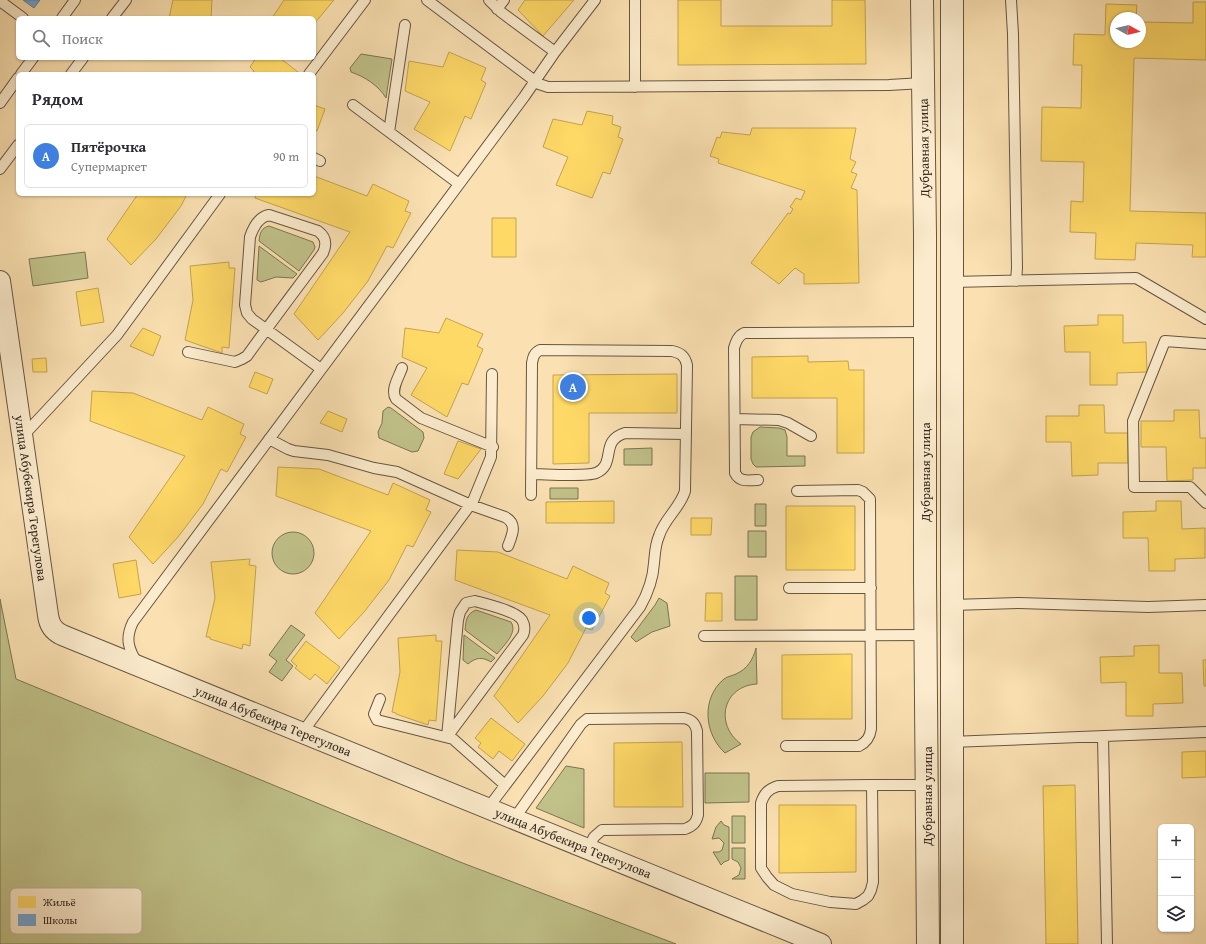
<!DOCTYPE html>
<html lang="ru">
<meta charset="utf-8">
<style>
:root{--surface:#fff;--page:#f7f7f7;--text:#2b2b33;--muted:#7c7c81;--line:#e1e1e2;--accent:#db2777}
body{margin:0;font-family:"Gentium Book Plus",serif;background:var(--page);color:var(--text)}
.controls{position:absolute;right:12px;bottom:12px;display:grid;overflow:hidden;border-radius:6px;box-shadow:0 1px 3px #0004}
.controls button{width:36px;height:36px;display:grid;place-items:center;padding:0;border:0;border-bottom:1px solid var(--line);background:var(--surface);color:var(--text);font:20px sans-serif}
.compass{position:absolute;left:1110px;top:12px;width:36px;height:36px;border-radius:50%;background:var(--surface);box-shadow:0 1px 3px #0004;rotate:98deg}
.you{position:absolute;left:589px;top:618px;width:14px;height:14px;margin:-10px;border:3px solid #fff;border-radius:50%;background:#1a73e8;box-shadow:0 0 0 6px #1a73e833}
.badge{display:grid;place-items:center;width:26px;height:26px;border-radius:50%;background:var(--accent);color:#fff;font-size:13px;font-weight:700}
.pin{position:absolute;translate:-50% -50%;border:2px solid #fff;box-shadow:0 1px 4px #0006}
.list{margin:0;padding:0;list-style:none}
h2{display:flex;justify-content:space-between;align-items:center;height:52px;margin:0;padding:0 16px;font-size:17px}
h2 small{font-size:13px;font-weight:400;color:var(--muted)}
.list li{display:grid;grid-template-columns:26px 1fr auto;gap:12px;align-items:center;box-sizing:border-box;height:64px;margin:0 8px 8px;padding:0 8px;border:1px solid var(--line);border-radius:6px}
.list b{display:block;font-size:15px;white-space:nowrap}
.list p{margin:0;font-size:13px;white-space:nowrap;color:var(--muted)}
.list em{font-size:13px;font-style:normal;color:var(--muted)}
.icon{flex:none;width:22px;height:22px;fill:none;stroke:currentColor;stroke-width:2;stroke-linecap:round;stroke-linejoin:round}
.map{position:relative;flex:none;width:1206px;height:944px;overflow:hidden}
.search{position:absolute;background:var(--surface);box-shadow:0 1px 3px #0004;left:16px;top:16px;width:300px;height:44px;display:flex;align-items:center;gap:10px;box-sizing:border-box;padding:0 14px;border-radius:6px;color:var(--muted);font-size:15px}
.panel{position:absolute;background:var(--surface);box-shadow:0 1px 3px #0004;left:16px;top:72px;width:300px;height:124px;border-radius:6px}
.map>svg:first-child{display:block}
</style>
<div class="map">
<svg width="1206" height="944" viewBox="0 0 1206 944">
<rect width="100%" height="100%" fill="#fbe1b2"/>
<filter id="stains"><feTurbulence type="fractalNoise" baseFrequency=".005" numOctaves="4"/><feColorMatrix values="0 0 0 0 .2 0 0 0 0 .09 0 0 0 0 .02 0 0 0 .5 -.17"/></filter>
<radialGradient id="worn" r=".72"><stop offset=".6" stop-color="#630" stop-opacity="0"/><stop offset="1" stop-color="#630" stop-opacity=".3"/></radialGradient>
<path fill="#c1c28a" stroke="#7a7555" d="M 361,54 L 392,59 L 386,98 C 378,85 365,77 351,72 L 350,68 Z
M 269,226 L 313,242 L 315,247 L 314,250 L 299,271 L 259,241 C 260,233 261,228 269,226 Z
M 259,246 L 297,274 L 293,278 L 276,277 L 261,282 L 257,280 Z
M 85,252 L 88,278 L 33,286 L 29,259 Z
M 388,407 L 391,408 L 423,432 L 424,438 L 418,451 L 412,452 L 379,438 L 378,432 L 382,423 L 383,411 Z
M 760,427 L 779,428 L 785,430 L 787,437 L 787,456 L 805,456 L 805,466 L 756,467 L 753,464 L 751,459 L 751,437 L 753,432 Z
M 652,448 L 652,465 L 624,465 L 624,449 Z
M 550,488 L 578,488 L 578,499 L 550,499 Z
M 755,504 L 766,504 L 766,526 L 755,526 Z
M 748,531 L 766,531 L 766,557 L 748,557 Z
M272 553a21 21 0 1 1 42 0a21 21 0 1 1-42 0Z
M 735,576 L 757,576 L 757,620 L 735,620 Z
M 659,598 L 667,603 L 670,626 L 652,632 L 636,642 L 631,637 L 655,605 Z
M 0,599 L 16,679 L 460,862 L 676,944 L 0,944 Z
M 476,610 L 511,622 C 518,633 504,645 497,654 L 465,630 C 466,621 466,614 476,610 Z
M 291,625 L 305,635 L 286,660 L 293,666 L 282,681 L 269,672 L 277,661 L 269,655 Z
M 464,635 L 495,658 L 491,662 C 483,657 476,657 468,664 L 463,660 Z
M 756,648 L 757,684 C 723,686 714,724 741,744 L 725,753 C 704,734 701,698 724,679 C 728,676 732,676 736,674 C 747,669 753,660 756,648 Z
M 566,766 L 584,769 L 584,828 L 536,808 Z
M 705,773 L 749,773 L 749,802 L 705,803 Z
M 732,816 L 745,816 L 745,843 L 732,843 Z
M 721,821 L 724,825 L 729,827 L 729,860 L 724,862 L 721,865 L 713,852 L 719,852 L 722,850 L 724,843 L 719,838 L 712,839 L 716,827 Z
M 732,848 L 745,848 L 745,879 L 732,879 L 739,875 L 741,868 L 738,862 L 732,859 Z"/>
<path fill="#ffd966" stroke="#c2a451" d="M 173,0 L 212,0 L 211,18 L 169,18 Z
M 284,0 L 334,0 L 314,24 L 314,18 L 272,18 Z
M 525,0 L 574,0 L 543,36 L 518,10 Z
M 678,0 L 721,0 L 721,26 L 832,26 L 832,0 L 865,0 L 866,64 L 678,65 Z
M 1193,2 L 1206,2 L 1206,60 L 1134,58 L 1130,211 L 1206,213 L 1206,257 L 1192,257 L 1193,245 L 1136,243 L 1135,260 L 1095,259 L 1096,233 L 1070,232 L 1071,201 L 1083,202 L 1084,162 L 1041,161 L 1042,107 L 1081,108 L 1082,65 L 1073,65 L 1074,34 L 1105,35 L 1106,4 L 1137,5 L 1136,18 L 1116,18 L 1116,42 L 1140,42 L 1140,22 L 1193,23 Z
M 449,52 L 486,68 L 481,80 L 486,83 L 471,119 L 465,116 L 450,151 L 414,129 L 430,102 L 405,91 L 409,61 L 443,67 Z
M 256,58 L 280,58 L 298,72 L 296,74 L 252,74 L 254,71 L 250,67 Z
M 314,105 L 325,109 L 317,131 L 314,130 Z
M 587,111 L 613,116 L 612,124 L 621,127 L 618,137 L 623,139 L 610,174 L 603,172 L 592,198 L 556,185 L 568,157 L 543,147 L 553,119 L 582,125 Z
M 752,128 L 856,128 L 850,159 L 856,162 L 851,172 L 857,174 L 851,188 L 857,190 L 859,283 L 804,284 L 804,274 L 795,268 L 779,284 L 751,263 L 788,213 L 790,214 L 793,209 L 790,207 L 796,198 L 801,200 L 805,191 L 718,163 L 719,159 L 710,156 L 717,137 L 720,138 L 722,132 L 750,135 Z
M 314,176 L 367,196 L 373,184 L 409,201 L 405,211 L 411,213 L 393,248 L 387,246 L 368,281 L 343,313 L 318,340 L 294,314 L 350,232 L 255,198 L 256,194 L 314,194 Z
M 138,194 L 187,194 L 181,206 L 156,239 L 131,265 L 107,239 Z
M 492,218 L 516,218 L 516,257 L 492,257 Z
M 229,262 L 229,268 L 235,268 L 229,348 L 222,347 L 222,353 L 185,340 L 193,300 L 190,266 Z
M 98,288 L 104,322 L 81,326 L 76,292 Z
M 1098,315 L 1123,315 L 1123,343 L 1146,342 L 1147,372 L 1117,373 L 1117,385 L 1090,385 L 1090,352 L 1065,352 L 1064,326 L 1098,325 Z
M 446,318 L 483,334 L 477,346 L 483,349 L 468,385 L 462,383 L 447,417 L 411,395 L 427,368 L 402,357 L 405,328 L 439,333 Z
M 143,328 L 161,336 L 153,356 L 130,346 Z
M 808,356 L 808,362 L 848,361 L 849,370 L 864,370 L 864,453 L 837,453 L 837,398 L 752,398 L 752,357 Z
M 46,358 L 47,372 L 33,372 L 32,359 Z
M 255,372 L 273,379 L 267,394 L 249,387 Z
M 677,374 L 677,413 L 589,413 L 589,463 L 553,464 L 553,375 Z
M 92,391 L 133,393 L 202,420 L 208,407 L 244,424 L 240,434 L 246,437 L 227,472 L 221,469 L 203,504 L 178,537 L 153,564 L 129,537 L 185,456 L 90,421 Z
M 1079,405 L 1104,405 L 1105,433 L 1128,433 L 1128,463 L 1098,463 L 1098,475 L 1072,476 L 1071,442 L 1046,442 L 1046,416 L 1079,416 Z
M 1174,410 L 1199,410 L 1200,438 L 1206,438 L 1206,468 L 1193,468 L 1193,480 L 1167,481 L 1166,447 L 1141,447 L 1141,421 L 1174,421 Z
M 328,411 L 347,419 L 342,432 L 320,423 Z
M 458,441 L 481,449 L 458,479 L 444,474 Z
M 278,467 L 319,469 L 388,495 L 393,483 L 430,500 L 426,510 L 431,512 L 413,547 L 407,545 L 389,580 L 364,612 L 339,639 L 315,613 L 371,531 L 276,496 Z
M 614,501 L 614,523 L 546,523 L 546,502 Z
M 1156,501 L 1181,501 L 1182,529 L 1205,528 L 1205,558 L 1175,559 L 1175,571 L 1149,571 L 1148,538 L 1123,538 L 1123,512 L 1156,511 Z
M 786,506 L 855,506 L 855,570 L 786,570 Z
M 691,518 L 712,518 L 711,535 L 691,535 Z
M 457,550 L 498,552 L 567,579 L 573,566 L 609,583 L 605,593 L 610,596 L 592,630 L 586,628 L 568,663 L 543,696 L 518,723 L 494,696 L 550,615 L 455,580 Z
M 250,559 L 249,565 L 256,566 L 250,646 L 243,644 L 242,649 L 210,639 L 210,637 L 206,637 L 215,598 L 211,562 Z
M 136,560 L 141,594 L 119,598 L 113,564 Z
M 706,593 L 722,593 L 722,621 L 705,621 Z
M 436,635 L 436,641 L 442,641 L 436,721 L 429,720 L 428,725 L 396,714 L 396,713 L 392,712 L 400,672 L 398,638 Z
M 306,641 L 340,667 L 327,684 L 315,674 L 310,680 L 295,668 L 297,666 L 291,661 Z
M 1159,645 L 1159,673 L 1182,673 L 1183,703 L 1153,704 L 1153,716 L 1126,716 L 1126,682 L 1101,683 L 1100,657 L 1134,656 L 1134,646 Z
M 852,654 L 852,719 L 782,719 L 782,655 Z
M 1203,660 L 1206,660 L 1206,686 L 1204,686 Z
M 491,718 L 525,744 L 512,761 L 499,751 L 493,759 L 478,747 L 481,743 L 475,738 Z
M 682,742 L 683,807 L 614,807 L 614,743 Z
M 1206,751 L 1206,777 L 1182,778 L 1182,752 Z
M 1075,785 L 1078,944 L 1046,944 L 1043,786 Z
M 779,805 L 856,805 L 856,872 L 779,873 Z"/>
<path fill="#6fa8dc" stroke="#5d82a4" d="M 23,0 L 40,0 L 34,8 Z"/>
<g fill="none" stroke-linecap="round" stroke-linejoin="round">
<g stroke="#655644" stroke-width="12">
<path id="service" d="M 427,0 L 539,84 L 548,87 L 889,85 L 923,83
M 635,0 L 635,87
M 1011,0 L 1013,34 L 1017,268 L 1016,281
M 0,1 L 23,18
M 497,9 L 504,0
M 62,18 L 75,0
M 112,18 L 126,0
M 555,52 L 595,0
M 21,74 L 33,58
M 71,74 L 83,58
M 309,74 L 365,0
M 0,103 L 18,78
M 353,105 L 459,184
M 389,132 L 405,25
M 314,158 L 320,161
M 0,169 L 18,145
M 952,282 L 1136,278 L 1206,319
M 1206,344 L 1165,341 L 1133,421 L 1134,487 L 1190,487 L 1206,503
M 188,352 L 235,362 L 242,359 L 247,356 C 272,321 298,287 323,253 C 327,244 326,237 318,231 L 269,215 C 258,217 253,228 250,237 L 245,305 L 247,313 L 252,319 L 321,369
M 402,368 C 399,377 390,390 396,399 L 421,418 L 493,447
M 735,419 L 779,420 L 788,423 L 811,436
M 22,437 L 117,335 L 220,194
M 269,439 L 288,449 L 294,451 L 328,455 L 374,468 L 397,472 L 471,505 L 505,517 C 518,524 512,535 508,546
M 531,474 C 545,474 585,477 596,473 C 617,464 599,441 625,433 L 686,434
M 758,480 C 749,480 740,483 735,473 L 734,348 C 736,341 738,336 744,333 L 925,332
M 789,588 L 871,588
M 475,601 C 486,604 516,611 522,620 C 525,625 525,630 523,635 L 447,737 L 458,620 L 460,612 L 466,603 Z
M 952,605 L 1019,603 L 1148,607 L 1206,605
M 704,636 L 926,635
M 138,664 C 128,649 125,638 133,622 L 524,97 L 555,52 L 501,12 L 489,0
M 380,699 L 374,714 L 377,720 L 453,739 L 505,785
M 302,733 L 473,501 L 491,457 L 492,374
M 1103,736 L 1107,944
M 951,742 L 1206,732
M 786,746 L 859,746 C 867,742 870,737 871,729 L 870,499 L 863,492 L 858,490 L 797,491
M 872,785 L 873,882 L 871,890 L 868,896 L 863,900 L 856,904 L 830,902 L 792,894 L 774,885 L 767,877 L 761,868 L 761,803 C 764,794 768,789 778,786 L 872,785 L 927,785
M 488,808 L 640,607 C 648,593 653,580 654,563 C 655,554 655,545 659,536 C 664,519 680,508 685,491 L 687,365 C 685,356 681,353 672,351 L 540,350 C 534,353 533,357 532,363 L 531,495
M 514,819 L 581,724 L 587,719 L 684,718 C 692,720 695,723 697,731 L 698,815 C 696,823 693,826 685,829 L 602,830 L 594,837 L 588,849"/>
</g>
<g stroke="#655644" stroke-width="22">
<path id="minor" d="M 0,281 L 48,615 C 49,624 53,631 62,635 L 821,944"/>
</g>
<g stroke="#655644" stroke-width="24">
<path id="tertiary" d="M 922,0 L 925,235 L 925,578 L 928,944
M 952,944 L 952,0"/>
</g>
<use href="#service" stroke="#fceccd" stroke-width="10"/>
<use href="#minor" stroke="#fceccd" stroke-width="20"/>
<use href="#tertiary" stroke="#fceccd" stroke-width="22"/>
</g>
<g text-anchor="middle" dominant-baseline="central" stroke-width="4" stroke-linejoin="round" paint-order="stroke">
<g font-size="13" fill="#332820" stroke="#fceccd">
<text transform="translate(924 148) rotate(-91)">Дубравная улица</text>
<text transform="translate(925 472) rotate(-90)">Дубравная улица</text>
<text transform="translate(31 498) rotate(82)">улица Абубекира Терегулова</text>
<text transform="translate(273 721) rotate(22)">улица Абубекира Терегулова</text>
<text transform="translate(927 796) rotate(-90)">Дубравная улица</text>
<text transform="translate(573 843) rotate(22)">улица Абубекира Терегулова</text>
</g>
</g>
<rect x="10" y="888" width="132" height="46" rx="6" fill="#fceccd" stroke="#c0b199" stroke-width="1"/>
<rect x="18" y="896" width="18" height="12" fill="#ffd966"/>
<rect x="18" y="914" width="18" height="12" fill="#6fa8dc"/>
<g font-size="11" fill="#332820">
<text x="43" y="906">Жильё</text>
<text x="43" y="924">Школы</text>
</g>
<rect width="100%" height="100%" filter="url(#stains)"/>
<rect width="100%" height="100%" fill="url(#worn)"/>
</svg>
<div class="controls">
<button>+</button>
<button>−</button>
<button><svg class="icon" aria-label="layers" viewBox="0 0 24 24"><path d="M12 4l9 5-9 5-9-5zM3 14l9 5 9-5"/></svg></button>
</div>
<svg class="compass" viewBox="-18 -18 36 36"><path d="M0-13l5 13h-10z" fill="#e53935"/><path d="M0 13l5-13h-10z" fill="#7c7c81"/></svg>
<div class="you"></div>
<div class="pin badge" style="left:573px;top:387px;background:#3f7fe0">A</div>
<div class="search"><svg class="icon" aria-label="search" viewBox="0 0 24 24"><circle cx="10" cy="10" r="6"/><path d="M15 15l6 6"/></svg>Поиск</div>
<section class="panel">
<h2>Рядом<small></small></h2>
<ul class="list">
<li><span class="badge" style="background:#3f7fe0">A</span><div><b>Пятёрочка</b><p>Супермаркет</p></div><em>90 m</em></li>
</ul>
</section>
</div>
